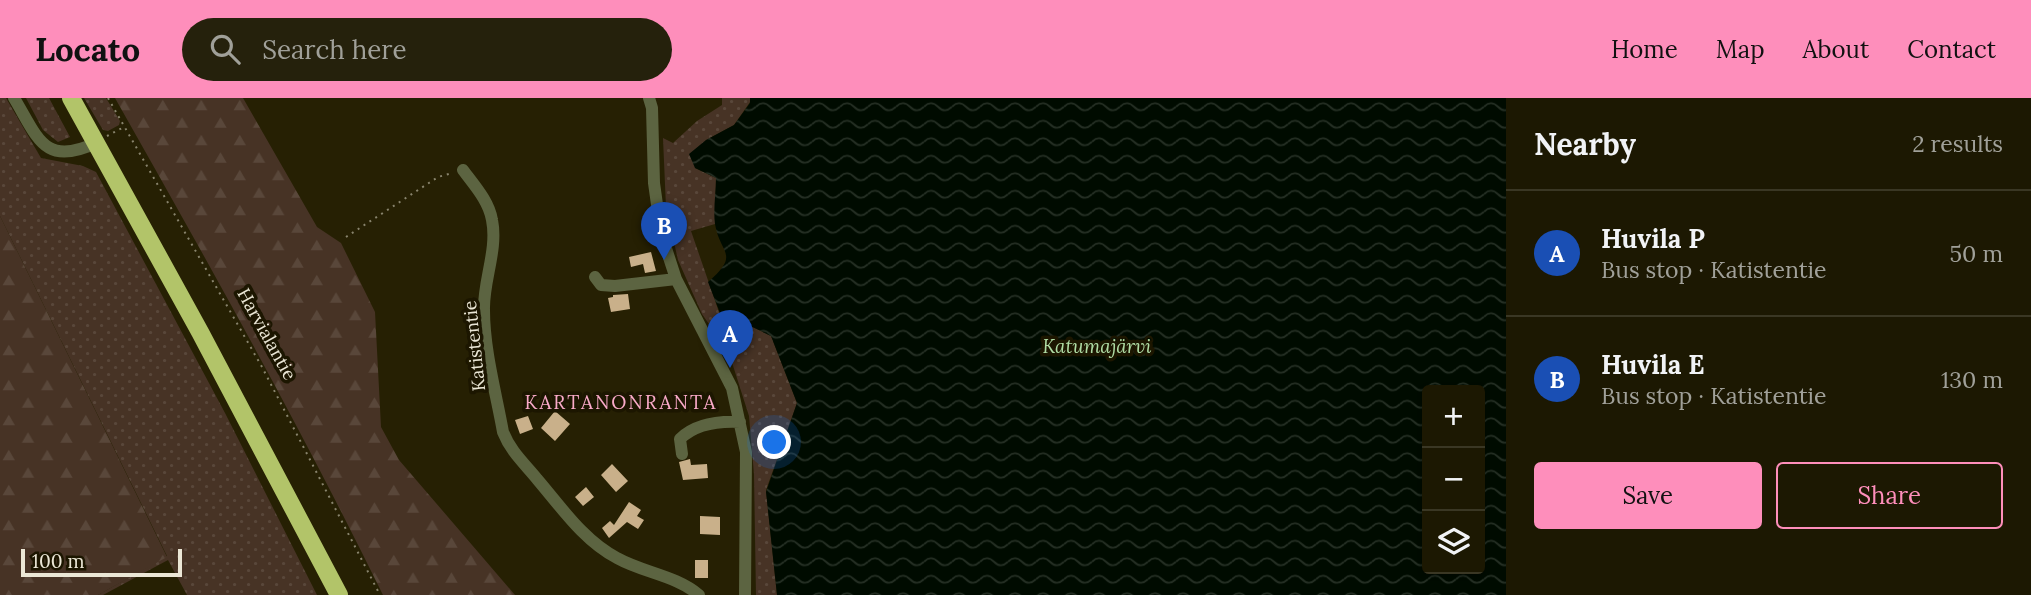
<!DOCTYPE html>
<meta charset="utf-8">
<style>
:root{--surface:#1c1802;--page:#25210c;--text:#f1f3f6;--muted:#a0a099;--line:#3a3724;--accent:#fe8ebb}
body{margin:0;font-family:Lora,serif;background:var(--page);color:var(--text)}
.controls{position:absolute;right:21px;bottom:21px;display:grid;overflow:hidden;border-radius:7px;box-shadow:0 2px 5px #0004}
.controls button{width:63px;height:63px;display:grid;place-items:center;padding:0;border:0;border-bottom:2px solid var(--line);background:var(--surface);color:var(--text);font:35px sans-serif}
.scale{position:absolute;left:21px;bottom:18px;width:161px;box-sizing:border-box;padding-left:7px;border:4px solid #ebe7d6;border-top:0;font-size:19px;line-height:24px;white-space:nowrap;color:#ebe7d6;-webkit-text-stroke:5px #1c1600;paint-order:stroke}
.you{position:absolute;left:775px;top:345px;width:24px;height:24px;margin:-18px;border:5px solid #fff;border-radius:50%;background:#1a73e8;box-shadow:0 0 0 10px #1a73e833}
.badge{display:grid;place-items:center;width:46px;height:46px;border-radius:50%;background:var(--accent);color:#fff;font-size:23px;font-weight:700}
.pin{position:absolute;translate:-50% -58px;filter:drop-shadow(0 2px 4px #0008)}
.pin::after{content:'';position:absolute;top:37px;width:24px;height:21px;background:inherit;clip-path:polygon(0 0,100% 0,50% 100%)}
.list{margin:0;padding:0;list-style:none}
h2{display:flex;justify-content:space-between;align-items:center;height:91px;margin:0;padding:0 28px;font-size:30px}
h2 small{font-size:23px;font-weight:400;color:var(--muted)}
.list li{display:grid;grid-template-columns:46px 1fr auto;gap:21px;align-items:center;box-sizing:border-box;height:126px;padding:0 28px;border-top:2px solid var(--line)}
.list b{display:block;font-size:26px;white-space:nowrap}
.list p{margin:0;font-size:23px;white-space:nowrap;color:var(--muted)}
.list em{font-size:23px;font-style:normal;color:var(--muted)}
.actions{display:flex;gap:14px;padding:21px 28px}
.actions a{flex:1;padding:16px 0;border:2px solid var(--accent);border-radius:7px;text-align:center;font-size:24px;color:var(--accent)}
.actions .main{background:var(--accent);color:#111}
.icon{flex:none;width:38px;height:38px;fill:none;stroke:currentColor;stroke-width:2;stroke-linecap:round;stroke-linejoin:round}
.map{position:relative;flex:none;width:1506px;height:497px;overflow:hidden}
header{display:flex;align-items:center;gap:42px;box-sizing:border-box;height:98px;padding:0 35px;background:var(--accent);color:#111}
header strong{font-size:33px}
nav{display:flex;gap:38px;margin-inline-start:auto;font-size:24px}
.search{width:490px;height:63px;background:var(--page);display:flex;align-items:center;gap:18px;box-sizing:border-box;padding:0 24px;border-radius:38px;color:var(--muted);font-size:26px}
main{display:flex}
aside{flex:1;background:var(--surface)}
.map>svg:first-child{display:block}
</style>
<header>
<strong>Locato</strong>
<div class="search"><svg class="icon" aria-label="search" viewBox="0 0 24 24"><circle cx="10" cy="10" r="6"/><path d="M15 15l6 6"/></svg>Search here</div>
<nav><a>Home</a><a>Map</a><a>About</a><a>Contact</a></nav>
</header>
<main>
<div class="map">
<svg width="1506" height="497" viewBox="0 0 1506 497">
<defs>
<pattern id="grass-dots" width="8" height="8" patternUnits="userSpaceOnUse" patternTransform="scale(1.75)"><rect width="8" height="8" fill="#473325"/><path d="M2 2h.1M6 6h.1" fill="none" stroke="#59473a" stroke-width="1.8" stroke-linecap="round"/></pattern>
<pattern id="forest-firs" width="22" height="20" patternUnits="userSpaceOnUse" patternTransform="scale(1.75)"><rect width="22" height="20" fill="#473325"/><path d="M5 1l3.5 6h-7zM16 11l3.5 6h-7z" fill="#59473a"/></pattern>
<pattern id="water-waves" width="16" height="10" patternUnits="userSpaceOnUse" patternTransform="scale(1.75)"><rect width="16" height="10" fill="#000b00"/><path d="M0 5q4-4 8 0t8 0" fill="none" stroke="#252f24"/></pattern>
</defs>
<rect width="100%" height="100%" fill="#262003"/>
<path fill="url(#grass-dots)" d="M 0,0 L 6,0 L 41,60 L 83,68 L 96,74 L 225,315 L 317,497 L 187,497 L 168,462 L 103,497 L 98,497 L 167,458 L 0,118 Z
M 26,0 L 49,0 L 70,39 L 58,44 L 43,32 Z
M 84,0 L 106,0 L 120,23 L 119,27 L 108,33 L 103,32 Z
M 722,0 L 750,0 L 750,4 L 734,27 L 706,42 L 695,70 L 716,80 L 715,126 L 691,133 L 721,220 L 740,223 L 771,238 L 797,305 L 766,392 L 777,497 L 756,497 L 754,376 L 749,318 L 729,255 L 702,216 L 678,162 L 666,109 L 663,40 L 673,45 L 697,23 L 722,7 Z"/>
<path fill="url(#forest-firs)" d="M 115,0 L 243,0 L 317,129 L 341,145 L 375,214 L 381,329 L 399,362 L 515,497 L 383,497 C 300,328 208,164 115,0 Z
M 0,118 L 167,459 L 98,497 L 0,497 Z"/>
<path fill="url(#water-waves)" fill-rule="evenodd" d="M 750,0 L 1506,0 L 1506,497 L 777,497 L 766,394 L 797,305 L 771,238 L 740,223 L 722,220 L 708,184 C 741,155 720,157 715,126 C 713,112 716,94 716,80 L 695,70 L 689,56 L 706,42 L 734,27 L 750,5 ZM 1427,292 L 1480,292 L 1480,471 L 1427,471 Z"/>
<path fill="#c9b08a" d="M 651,154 L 656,173 L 645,175 L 643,166 L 631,169 L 629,159 Z
M 628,196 L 630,211 L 611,214 L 608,200 L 613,199 L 613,197 Z
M 555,313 L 570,326 L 555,343 L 541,330 Z
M 528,318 L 533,331 L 520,336 L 515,322 Z
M 765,336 L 776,336 L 776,350 L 765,349 Z
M 690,361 L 691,367 L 707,366 L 708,380 L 683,382 L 679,364 Z
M 612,366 L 628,383 L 616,394 L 601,377 Z
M 586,389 L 594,399 L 583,408 L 575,399 Z
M 629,404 L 641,412 L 637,418 L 644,422 L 638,431 L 627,424 L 609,440 L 602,430 L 610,423 L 614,427 Z
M 700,418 L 720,419 L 720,437 L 700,436 Z
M 695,462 L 708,462 L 708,480 L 695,480 Z"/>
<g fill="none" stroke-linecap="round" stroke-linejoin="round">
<path stroke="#89846d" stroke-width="2" stroke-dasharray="2 5" stroke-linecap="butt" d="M 108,0 L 262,269 L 380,497
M 107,38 L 124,29
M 346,139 L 438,79 L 452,75"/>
<path stroke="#5c6441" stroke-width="12" d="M 14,0 C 38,40 44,69 96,45
M 649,0 L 652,10 L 654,85 L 661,135 L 676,181 L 732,290 L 746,354 L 745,497
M 463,72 C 474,87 489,103 492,122 C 498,152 483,183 484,212 C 484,252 496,295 503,334 C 511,354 524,365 537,381 C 561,409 584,443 617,460 C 644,475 675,477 699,497
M 595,179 L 601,187 L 615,188 L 676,181
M 682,356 L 680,341 C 695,326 719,323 740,324"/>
<path stroke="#b2c469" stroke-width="18" d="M 71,0 L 200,234 L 339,497"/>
</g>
<g text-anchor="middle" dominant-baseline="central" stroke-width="7" stroke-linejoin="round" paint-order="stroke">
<g font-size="18" fill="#ebe7d6" stroke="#1c1600">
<text transform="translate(267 236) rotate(61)">Harvialantie</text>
<text transform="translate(474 248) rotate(-96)">Katistentie</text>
</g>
<g font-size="19" font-style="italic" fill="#afdba3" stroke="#1c1600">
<text x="1097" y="248">Katumajärvi</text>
</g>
<g font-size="19" letter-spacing="2" fill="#faaac8" stroke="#1c1600">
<text x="621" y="304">KARTANONRANTA</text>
</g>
</g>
</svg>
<div class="controls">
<button>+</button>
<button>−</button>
<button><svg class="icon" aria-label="layers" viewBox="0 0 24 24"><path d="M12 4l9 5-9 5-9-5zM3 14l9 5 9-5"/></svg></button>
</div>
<div class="scale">100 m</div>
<div class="you"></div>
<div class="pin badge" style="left:730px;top:270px;background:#1a4fb4">A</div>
<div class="pin badge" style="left:664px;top:162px;background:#1a4fb4">B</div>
</div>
<aside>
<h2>Nearby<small>2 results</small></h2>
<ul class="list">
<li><span class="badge" style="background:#1a4fb4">A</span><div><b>Huvila P</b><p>Bus stop · Katistentie</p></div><em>50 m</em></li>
<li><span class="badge" style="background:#1a4fb4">B</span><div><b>Huvila E</b><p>Bus stop · Katistentie</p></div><em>130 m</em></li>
</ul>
<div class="actions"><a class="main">Save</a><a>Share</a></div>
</aside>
</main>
